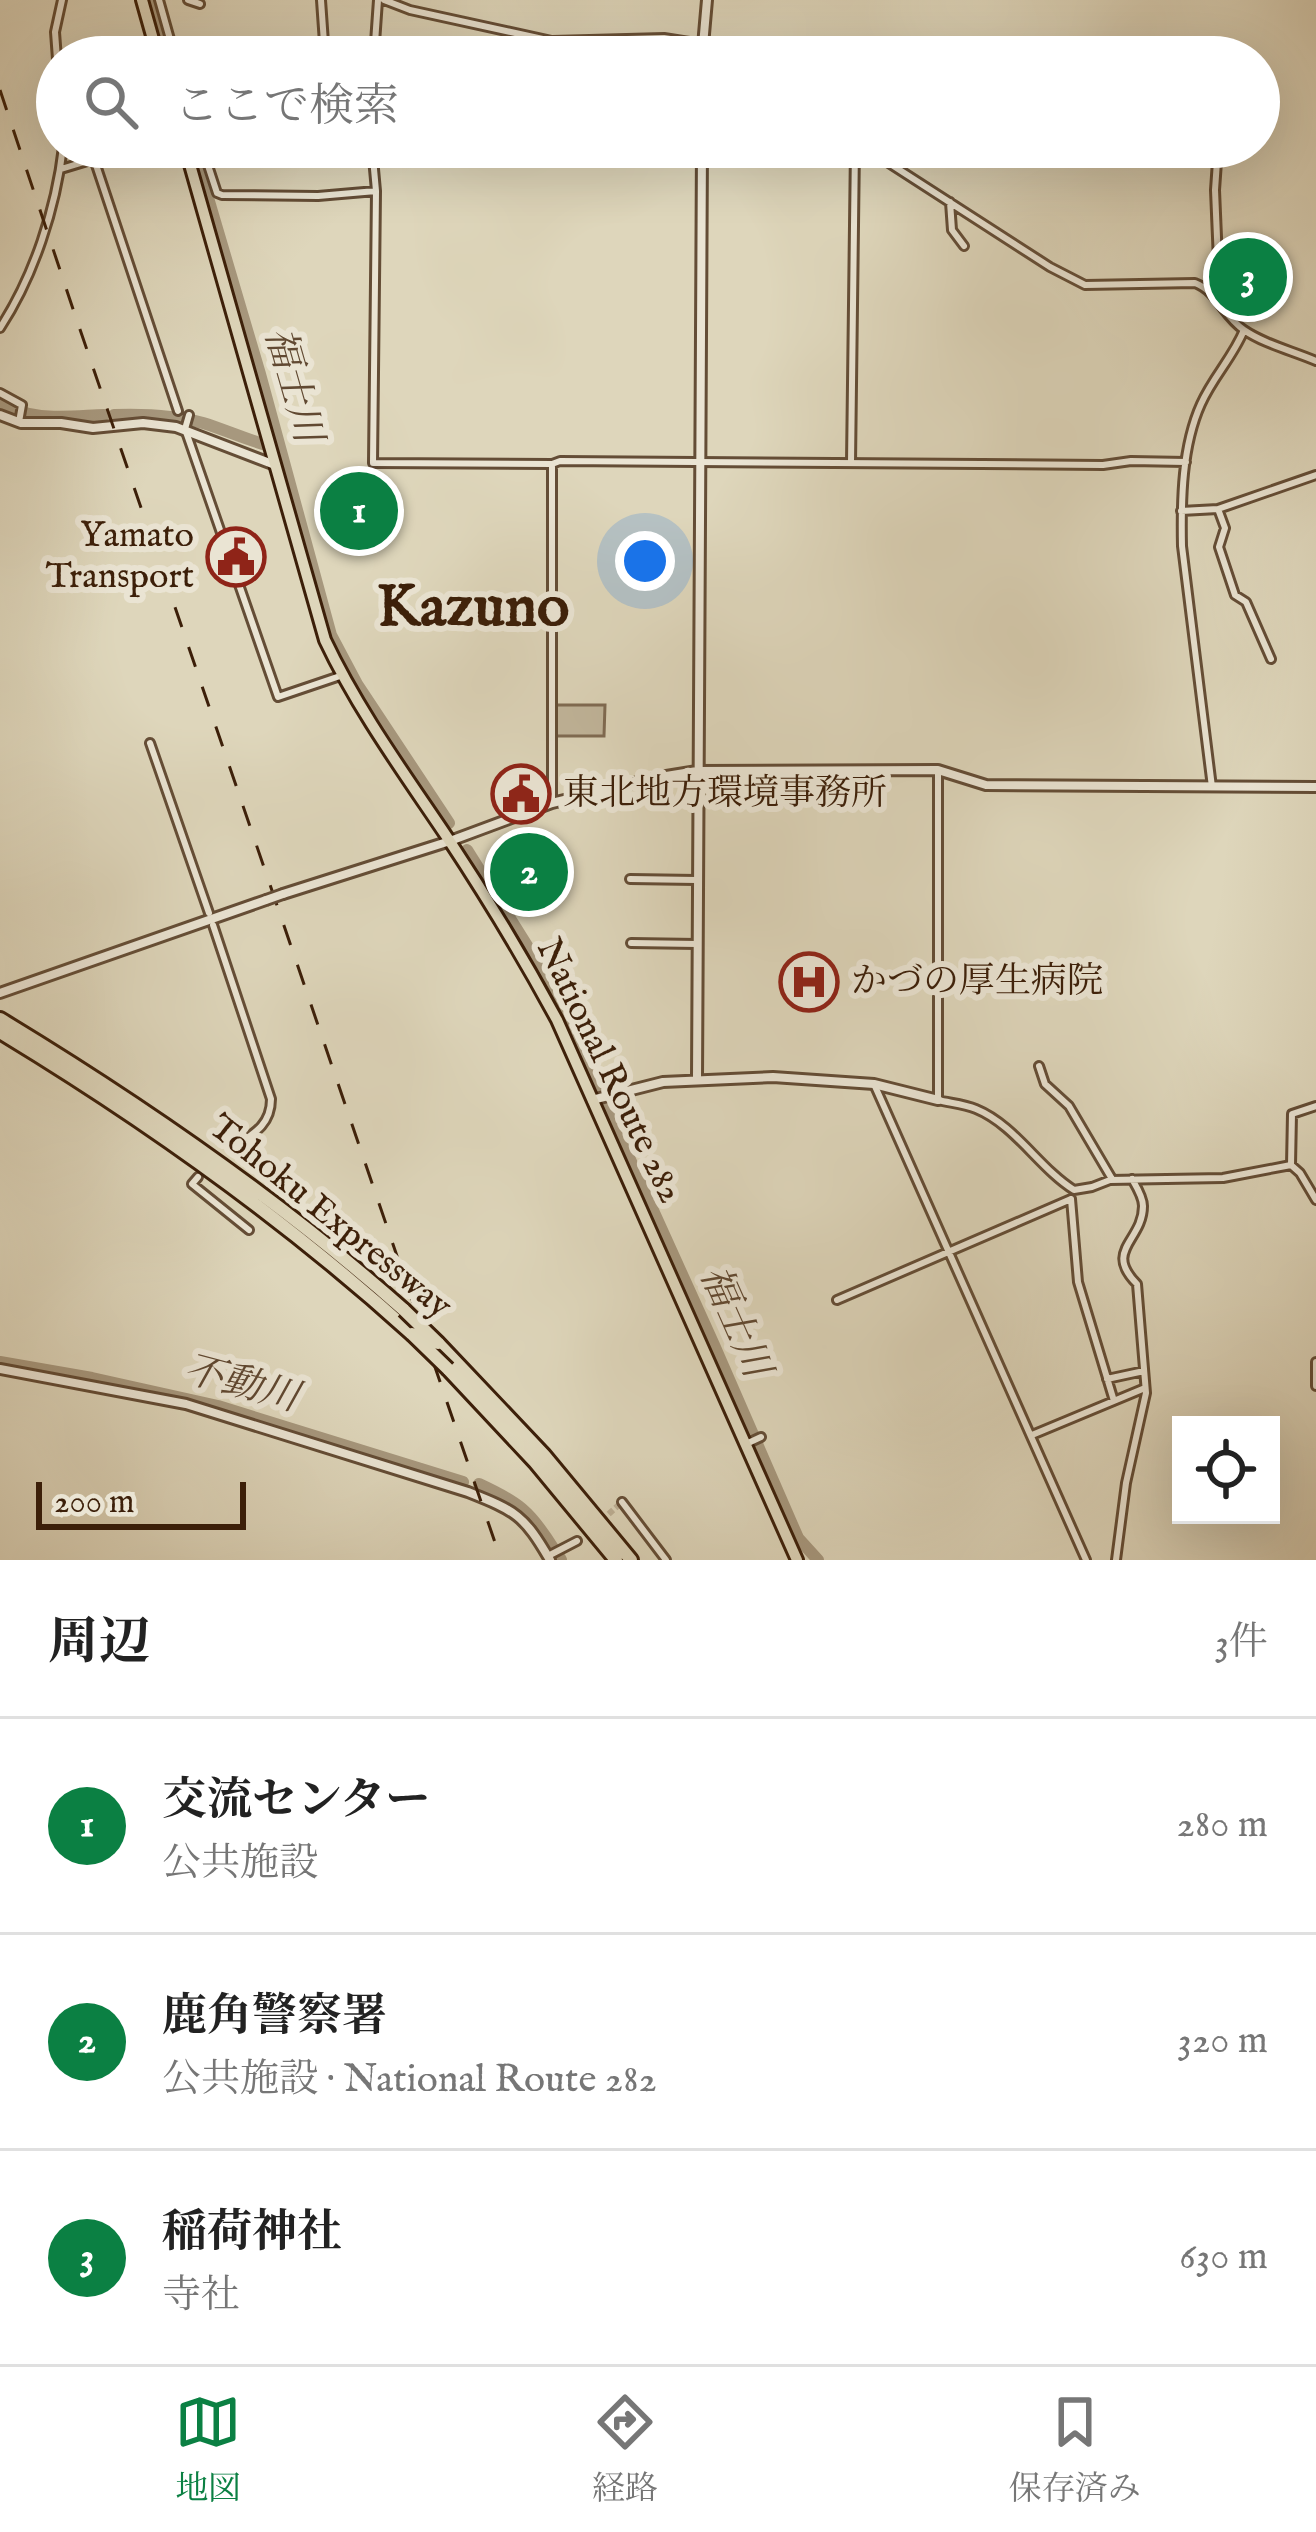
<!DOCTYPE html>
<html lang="ja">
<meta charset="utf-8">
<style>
:root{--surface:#fff;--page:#f2f2f2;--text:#222;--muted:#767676;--line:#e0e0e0;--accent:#0b8043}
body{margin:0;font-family:"IM FELL English","Noto Serif JP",serif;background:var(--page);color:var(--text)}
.controls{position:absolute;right:36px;bottom:36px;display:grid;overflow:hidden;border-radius:0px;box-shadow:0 12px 48px #0002}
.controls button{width:108px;height:108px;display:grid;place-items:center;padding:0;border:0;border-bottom:3px solid var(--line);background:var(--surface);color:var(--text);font:60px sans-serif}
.scale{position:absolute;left:36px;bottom:30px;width:210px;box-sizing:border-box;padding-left:12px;border:6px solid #3c1f09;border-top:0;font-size:33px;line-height:42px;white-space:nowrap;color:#3c1f09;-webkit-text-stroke:9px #eae4d3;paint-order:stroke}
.you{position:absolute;left:645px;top:561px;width:42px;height:42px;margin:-30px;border:9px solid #fff;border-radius:50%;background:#1a73e8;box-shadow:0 0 0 18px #1a73e833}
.badge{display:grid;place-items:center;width:78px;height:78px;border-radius:50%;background:var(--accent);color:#fff;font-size:39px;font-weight:700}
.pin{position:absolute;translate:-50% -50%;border:6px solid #fff;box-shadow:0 3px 12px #0006}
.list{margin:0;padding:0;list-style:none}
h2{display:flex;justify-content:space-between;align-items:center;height:156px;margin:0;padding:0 48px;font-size:51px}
h2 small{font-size:39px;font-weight:400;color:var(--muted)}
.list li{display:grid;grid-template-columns:78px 1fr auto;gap:36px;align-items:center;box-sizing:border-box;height:216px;padding:0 48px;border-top:3px solid var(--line)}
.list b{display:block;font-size:45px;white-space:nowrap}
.list p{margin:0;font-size:39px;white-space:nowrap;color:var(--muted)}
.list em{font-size:39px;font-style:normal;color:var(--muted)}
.icon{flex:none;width:66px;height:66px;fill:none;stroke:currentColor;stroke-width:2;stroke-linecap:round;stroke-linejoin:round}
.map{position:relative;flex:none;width:1316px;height:1560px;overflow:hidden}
.search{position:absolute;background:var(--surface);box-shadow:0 12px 48px #0002;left:36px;right:36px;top:36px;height:132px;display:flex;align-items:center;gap:30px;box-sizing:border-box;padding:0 42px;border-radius:66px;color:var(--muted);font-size:45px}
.sheet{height:804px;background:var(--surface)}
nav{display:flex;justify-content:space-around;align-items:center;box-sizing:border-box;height:168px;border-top:3px solid var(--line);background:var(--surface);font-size:33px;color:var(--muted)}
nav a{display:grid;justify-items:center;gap:6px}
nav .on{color:var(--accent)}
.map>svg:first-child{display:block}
</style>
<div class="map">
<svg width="1316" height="1560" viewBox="0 0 1316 1560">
<rect width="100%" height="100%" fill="#ded6bb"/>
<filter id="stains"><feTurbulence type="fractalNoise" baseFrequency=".00167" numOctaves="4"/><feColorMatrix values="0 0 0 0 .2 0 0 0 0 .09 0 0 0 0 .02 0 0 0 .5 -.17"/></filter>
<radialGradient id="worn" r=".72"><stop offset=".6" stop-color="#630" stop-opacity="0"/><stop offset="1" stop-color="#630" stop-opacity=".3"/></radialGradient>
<path fill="#c2b79d" stroke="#7f6b53" stroke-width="3" d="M 556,705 L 605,705 L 604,736 L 556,736 Z"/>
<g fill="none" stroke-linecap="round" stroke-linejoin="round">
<path stroke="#a7987e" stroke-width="12" d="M 152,0 L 168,57
M 193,147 L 260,374 L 331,635 L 357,684 L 449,823
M 0,401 C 27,423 71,416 104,415
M 114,415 C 143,414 174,415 203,423 C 229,431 251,442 278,448
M 467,850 L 546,976 L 599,1091
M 604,1102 L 714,1345 L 798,1538 L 818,1560
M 0,1362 L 92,1378 L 218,1406 L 463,1482
M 479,1484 C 518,1502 530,1511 553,1548
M 560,1558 L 561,1560"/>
<path stroke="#beb197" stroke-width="6" stroke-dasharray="6 3" stroke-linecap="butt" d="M 602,1520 L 622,1502"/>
<g stroke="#644d36" stroke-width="12">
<path id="minor" d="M 159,0 L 175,57
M 188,0 L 200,4
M 321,0 L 325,57
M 384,0 L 410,10 L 552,41 L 664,38 L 746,51 L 759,57
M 374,57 L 378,0
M 57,59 L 55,32 L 62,0
M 202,147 L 217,193 L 222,195 L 318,196 L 376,191
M 372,147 L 376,191 L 373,463 L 552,464 L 560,461 L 1103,465 L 1131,461 L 1186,462
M 864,147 L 1050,267 L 1085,285 L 1195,283 C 1218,292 1223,316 1244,330 C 1264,344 1293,351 1316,361
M 61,169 L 94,159 L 178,411
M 950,202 L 952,230 L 964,246
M 1211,291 L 1218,261 L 1215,190 L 1218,147
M 0,328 C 34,276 56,208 63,147
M 0,393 L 22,405 L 19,422
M 189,415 L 185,429 L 278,697 L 343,675
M 851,463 L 855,147
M 1218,509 L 1225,528 L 1219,547 L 1235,595 L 1246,602 L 1271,659
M 1181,511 L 1218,509 L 1316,475
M 150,743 L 209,913
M 938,770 L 938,1100 C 950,1103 964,1104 976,1109 C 1015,1125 1039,1168 1074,1190 L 1092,1187 L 1110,1180 L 1223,1178 L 1291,1165
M 1212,787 L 1182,546 C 1181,500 1182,446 1201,404 C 1213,377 1233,357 1244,330
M 552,803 L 552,464
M 630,879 L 696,880
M 213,925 L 271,1099 C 271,1124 255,1133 235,1146
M 631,943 L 697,944
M 1039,1066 L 1045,1084 L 1069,1106 L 1112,1179
M 874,1084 L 1086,1560
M 1316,1106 L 1292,1114 L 1291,1165 L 1300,1173 L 1316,1200
M 198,1177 L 192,1184 L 249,1230
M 1071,1199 L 1078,1282 L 1114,1401
M 837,1300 L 1071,1199
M 1316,1362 L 1316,1386
M 1107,1379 L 1144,1371
M 1032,1435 L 1145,1388
M 746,1444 L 761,1437
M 622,1502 L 666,1560
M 548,1556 L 577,1541
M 1116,1560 L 1126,1483 L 1146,1393 L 1137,1284 C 1103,1250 1143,1241 1143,1206 C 1143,1197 1136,1186 1132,1179"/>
</g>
<g stroke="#644d36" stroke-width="14">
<path id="tertiary" d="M 702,57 L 707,0
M 0,415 L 21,423 L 61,423 L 93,428 L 143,423 L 176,427 L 275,465
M 283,894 L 450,841 L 552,803 L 654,778 L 697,771 L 938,770 L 986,785 L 1316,787
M 0,993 L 266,900
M 697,1079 L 702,147
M 592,1100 L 663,1082 L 773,1077 L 874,1084 L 938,1100
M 0,1369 L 186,1404 L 468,1492 C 516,1511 524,1515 550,1560"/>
</g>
<g stroke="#3c1f09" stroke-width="16">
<path id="trunk" d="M 142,0 L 158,57
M 185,147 L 325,640 C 358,710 404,773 447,837 C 486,896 523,957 557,1020 L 797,1560"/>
</g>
<g stroke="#3c1f09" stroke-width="18">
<path id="motorway" d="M 0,1019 C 142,1105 279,1199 404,1310
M 0,1032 C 147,1121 285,1219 412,1334
M 438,1343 L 544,1455 L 631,1560
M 448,1369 L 535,1462 L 616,1560"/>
</g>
<use href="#minor" stroke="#eae4d3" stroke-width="6"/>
<use href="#tertiary" stroke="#eae4d3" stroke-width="8"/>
<use href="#trunk" stroke="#ded6bb" stroke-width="10"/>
<use href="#motorway" stroke="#ded6bb" stroke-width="12"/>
<path stroke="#3c1f09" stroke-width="3" stroke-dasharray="21 21" stroke-linecap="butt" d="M 0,90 L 73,309 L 501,1560"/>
<g stroke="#644d36" stroke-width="14" stroke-linecap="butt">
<path id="tertiary-bridge" d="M 266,900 L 283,894"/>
</g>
<g stroke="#3c1f09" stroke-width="18" stroke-linecap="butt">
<path id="motorway-bridge" d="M 404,1310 L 438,1343
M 412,1334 L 448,1369"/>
</g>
<use href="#tertiary-bridge" stroke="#eae4d3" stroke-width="8"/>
<use href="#motorway-bridge" stroke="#ded6bb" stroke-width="12"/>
</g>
<defs>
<g id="civic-ring" transform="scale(3)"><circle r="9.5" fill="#eae4d3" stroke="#8f2418" stroke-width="1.5"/><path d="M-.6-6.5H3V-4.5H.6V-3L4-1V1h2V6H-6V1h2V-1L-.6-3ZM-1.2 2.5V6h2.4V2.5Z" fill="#8f2418"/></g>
<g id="hospital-ring" transform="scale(3)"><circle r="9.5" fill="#eae4d3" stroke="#8f2418" stroke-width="1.5"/><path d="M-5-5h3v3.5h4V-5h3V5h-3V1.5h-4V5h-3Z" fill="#8f2418"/></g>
</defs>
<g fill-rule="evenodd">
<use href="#civic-ring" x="236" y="557"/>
<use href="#civic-ring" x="521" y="794"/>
<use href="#hospital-ring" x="809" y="982"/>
</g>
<g text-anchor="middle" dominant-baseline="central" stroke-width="12" stroke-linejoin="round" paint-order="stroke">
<g font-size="36" fill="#3c1f09" stroke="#eae4d3" text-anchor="start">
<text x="194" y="536" text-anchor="end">Yamato<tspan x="194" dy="41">Transport</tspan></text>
<text x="563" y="794">東北地方環境事務所</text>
<text x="851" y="982">かづの厚生病院</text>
</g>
<g font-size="36" fill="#3c1f09" stroke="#eae4d3">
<text transform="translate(609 1071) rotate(64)">National Route 282</text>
<text transform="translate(330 1217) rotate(39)">Tohoku Expressway</text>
</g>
<g font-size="39" font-style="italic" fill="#614932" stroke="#eae4d3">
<text transform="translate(292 385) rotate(74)">福士川</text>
<text transform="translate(734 1322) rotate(66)">福士川</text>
<text transform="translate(241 1385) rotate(15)">不動川</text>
</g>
<g font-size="60" font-weight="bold" fill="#3c1f09" stroke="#eae4d3">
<text x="473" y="609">Kazuno</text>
</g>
</g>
<rect width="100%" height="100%" filter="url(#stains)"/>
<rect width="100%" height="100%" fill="url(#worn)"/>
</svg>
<div class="controls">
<button><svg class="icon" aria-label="locate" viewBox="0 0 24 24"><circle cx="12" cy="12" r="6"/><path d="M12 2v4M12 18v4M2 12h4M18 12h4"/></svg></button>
</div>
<div class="scale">200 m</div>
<div class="you"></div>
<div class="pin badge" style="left:359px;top:511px">1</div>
<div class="pin badge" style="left:529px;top:872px">2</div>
<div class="pin badge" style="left:1248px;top:277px">3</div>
<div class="search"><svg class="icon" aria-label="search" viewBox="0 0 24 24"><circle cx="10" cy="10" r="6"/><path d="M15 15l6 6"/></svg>ここで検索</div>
</div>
<section class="sheet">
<h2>周辺<small>3件</small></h2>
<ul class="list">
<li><span class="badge">1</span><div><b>交流センター</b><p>公共施設</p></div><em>280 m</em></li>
<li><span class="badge">2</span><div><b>鹿角警察署</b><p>公共施設 · National Route 282</p></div><em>320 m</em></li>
<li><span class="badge">3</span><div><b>稲荷神社</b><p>寺社</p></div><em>630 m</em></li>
</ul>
</section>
<nav>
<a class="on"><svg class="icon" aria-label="map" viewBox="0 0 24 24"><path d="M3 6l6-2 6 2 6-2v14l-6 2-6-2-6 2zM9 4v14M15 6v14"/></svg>地図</a>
<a><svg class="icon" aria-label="directions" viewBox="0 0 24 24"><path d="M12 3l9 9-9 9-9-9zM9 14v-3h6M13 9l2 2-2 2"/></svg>経路</a>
<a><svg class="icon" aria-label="saved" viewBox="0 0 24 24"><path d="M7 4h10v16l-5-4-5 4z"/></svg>保存済み</a>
</nav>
